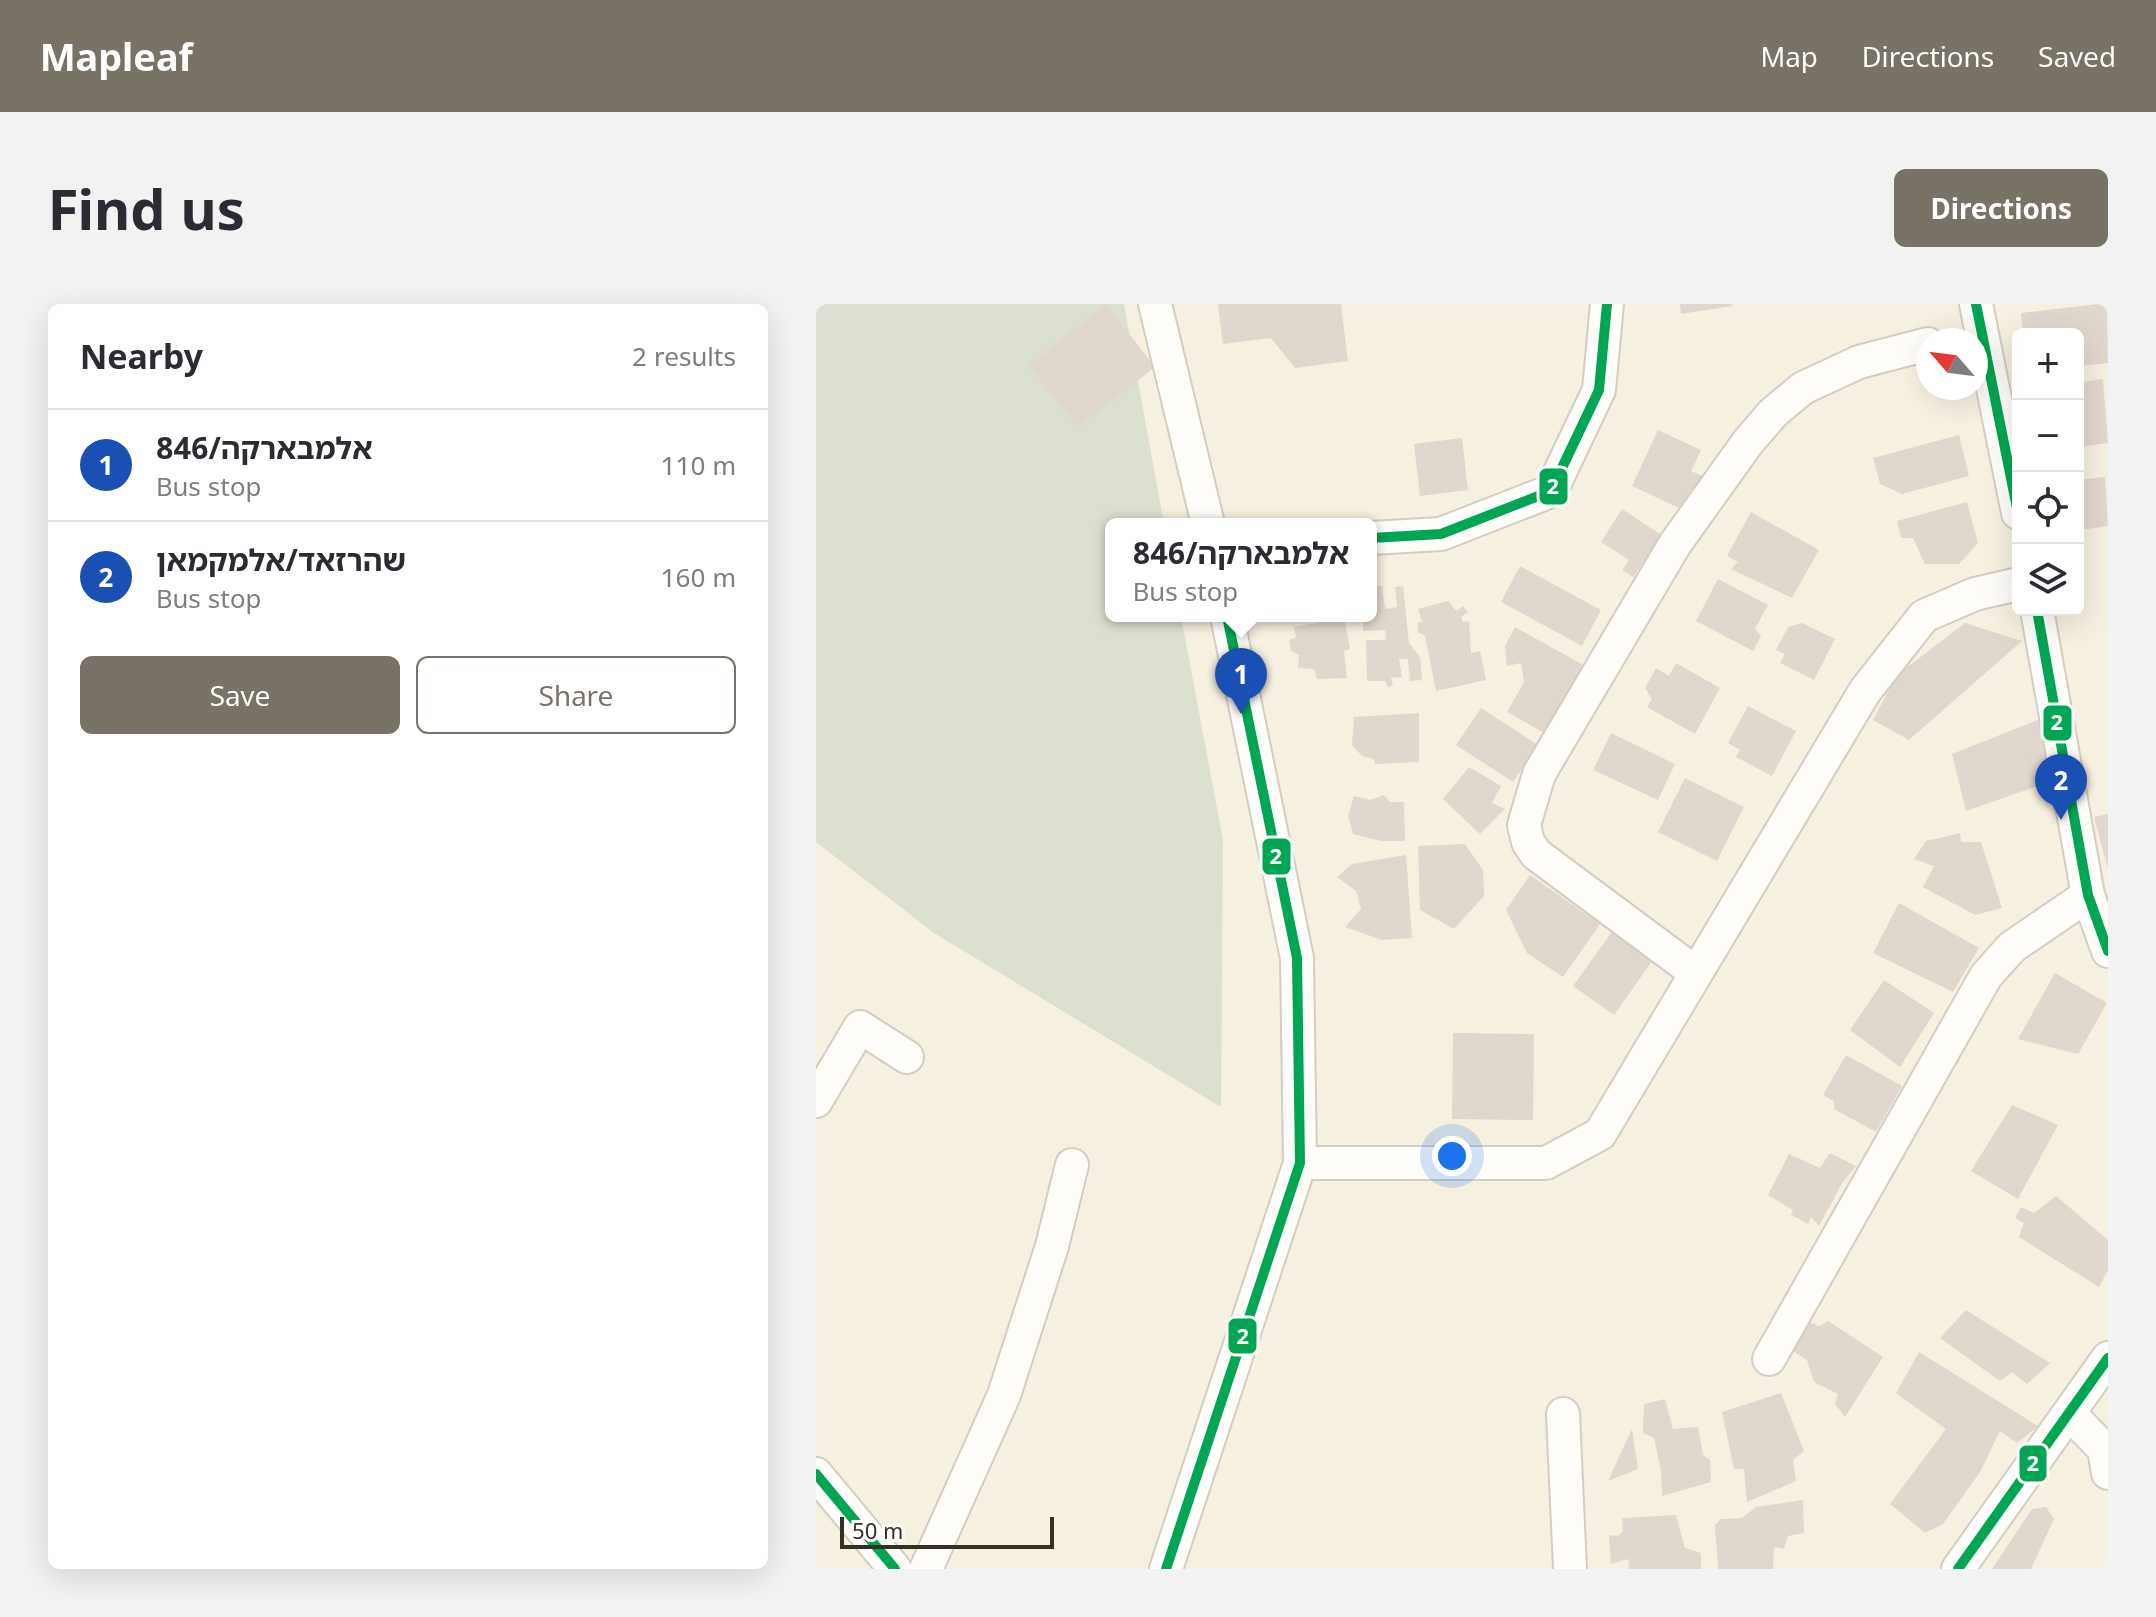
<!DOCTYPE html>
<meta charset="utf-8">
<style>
:root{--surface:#fff;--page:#f2f2f3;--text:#2b2b33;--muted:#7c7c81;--line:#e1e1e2;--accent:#787366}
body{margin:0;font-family:Georgia,"Noto Sans Hebrew",serif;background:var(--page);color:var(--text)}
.controls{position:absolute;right:24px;top:24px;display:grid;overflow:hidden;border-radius:12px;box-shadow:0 8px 32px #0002}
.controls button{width:72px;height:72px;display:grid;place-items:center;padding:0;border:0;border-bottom:2px solid var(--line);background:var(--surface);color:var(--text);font:40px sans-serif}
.compass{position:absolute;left:1100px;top:24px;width:72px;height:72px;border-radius:50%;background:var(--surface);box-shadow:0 8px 32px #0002;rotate:298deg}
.scale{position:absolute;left:24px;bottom:20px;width:214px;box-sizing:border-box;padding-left:8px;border:4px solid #343025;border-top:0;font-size:22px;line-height:28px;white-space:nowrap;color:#343025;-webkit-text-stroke:6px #fff;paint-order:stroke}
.you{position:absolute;left:636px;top:852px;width:28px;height:28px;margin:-20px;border:6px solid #fff;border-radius:50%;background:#1a73e8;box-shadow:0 0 0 12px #1a73e833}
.badge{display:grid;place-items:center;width:52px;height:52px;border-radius:50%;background:var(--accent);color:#fff;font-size:26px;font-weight:700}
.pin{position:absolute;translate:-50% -66px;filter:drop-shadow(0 2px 4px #0008)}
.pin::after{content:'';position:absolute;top:42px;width:28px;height:24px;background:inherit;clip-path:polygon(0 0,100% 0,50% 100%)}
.popup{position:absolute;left:289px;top:214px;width:272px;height:104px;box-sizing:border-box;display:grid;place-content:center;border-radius:12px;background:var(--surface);filter:drop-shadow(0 2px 6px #0005);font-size:26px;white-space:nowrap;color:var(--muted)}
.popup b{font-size:30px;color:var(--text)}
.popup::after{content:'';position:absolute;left:50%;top:100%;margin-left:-16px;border:16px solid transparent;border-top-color:var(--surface)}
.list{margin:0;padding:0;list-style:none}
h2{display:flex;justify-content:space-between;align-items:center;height:104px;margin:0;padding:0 32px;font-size:34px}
h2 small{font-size:26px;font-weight:400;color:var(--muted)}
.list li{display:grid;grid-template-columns:52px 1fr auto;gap:24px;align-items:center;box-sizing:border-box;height:112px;padding:0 32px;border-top:2px solid var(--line)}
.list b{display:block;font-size:30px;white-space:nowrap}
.list p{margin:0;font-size:26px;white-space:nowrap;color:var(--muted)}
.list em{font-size:26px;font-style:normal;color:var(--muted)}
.actions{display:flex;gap:16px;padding:24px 32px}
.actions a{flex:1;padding:18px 0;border:2px solid var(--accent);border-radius:12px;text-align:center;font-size:28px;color:var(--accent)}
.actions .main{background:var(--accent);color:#fff}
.icon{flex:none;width:44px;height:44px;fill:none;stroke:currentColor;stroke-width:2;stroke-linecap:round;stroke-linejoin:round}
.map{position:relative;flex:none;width:1292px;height:1265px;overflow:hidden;border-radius:12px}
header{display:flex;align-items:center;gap:48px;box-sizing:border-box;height:112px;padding:0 40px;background:var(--accent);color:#fff}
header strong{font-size:38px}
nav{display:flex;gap:44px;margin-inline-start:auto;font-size:28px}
.intro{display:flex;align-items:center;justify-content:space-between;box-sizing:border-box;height:192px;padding:0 48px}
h1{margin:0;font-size:56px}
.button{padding:20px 36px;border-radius:12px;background:var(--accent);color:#fff;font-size:28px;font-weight:700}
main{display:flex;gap:48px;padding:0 48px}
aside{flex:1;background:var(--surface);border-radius:12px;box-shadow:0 8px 32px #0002}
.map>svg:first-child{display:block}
</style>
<header>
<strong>Mapleaf</strong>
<nav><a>Map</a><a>Directions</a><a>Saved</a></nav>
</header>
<div class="intro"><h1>Find us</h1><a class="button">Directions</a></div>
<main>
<aside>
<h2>Nearby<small>2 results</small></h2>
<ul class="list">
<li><span class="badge" style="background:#1a4fb4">1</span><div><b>אלמבארקה/846</b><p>Bus stop</p></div><em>110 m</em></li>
<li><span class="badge" style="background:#1a4fb4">2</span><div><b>שהרזאד/אלמקמאן</b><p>Bus stop</p></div><em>160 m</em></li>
</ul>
<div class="actions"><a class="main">Save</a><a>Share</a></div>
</aside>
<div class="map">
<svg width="1292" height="1265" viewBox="0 0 1292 1265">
<rect width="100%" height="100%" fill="#f6f0e0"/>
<path fill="#dbe0d1" d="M 0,0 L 308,0 L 348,220 L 295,220 L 295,312 L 365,312 L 407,536 L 405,803 L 118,629 L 0,538 Z"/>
<path fill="#e0d7ce" d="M 290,0 L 339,63 L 262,123 L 213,61 Z
M 402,0 L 525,0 L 532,57 L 479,64 L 455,34 L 407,40 Z
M 864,0 L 916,0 L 916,2 L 865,10 Z
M 1282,0 L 1291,0 L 1292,59 L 1262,62 L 1262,30 L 1207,30 L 1205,9 Z
M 1287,75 L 1292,139 L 1262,143 L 1262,79 Z
M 842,126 L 885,146 L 875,167 L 891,174 L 874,209 L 816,182 Z
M 1143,131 L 1153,172 L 1086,190 L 1064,180 L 1057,154 Z
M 646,134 L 652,186 L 604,192 L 598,140 Z
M 1289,173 L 1292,222 L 1264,226 L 1262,176 Z
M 1151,198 L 1162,239 L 1143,260 L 1109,260 L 1097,234 L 1085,234 L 1081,217 Z
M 806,205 L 859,240 L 837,273 L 823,264 L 817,273 L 806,266 L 813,256 L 785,238 Z
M 935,208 L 1003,246 L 976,294 L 915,265 L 922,258 L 911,252 Z
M 704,262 L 785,306 L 766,342 L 685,298 Z
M 902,275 L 952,301 L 939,325 L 945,332 L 937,347 L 880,317 Z
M 566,282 L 569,305 L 581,303 L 579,283 L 587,282 L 593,339 L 604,353 L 606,376 L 594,377 L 592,355 L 583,355 L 586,373 L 575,374 L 577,382 L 572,383 L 569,377 L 551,377 L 550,336 L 570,336 L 569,326 L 547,327 L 547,312 L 555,312 L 555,283 Z
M 632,297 L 640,307 L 647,302 L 652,308 L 645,313 L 647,318 L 653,317 L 655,349 L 664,347 L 670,376 L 620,387 L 609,332 L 602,328 L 602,318 L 606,318 L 602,305 Z
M 528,314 L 534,345 L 528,347 L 531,374 L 501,375 L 498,365 L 482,364 L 483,351 L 475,347 L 473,336 L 480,333 L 478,323 Z
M 986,319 L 1019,335 L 998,376 L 964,359 L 969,350 L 960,346 L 972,323 Z
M 1149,319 L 1206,337 L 1093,436 L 1057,416 L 1081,371 Z
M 699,323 L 769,362 L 730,430 L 691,408 L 708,378 L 705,359 L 691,362 L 689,342 Z
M 860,359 L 904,384 L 879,430 L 831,403 L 836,395 L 829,384 L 840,364 L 853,372 Z
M 932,402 L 980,427 L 956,472 L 920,453 L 924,446 L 912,439 Z
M 665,404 L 722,441 L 697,478 L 640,441 Z
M 603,409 L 603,458 L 559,460 L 558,455 L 546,452 L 536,441 L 538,413 Z
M 1224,415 L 1242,475 L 1150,507 L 1136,450 Z
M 795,429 L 859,460 L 842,496 L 777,466 Z
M 653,463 L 685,482 L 676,499 L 689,505 L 664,530 L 627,495 Z
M 869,474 L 928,503 L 901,557 L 842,528 Z
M 568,491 L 574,498 L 588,498 L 589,537 L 565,537 L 537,530 L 532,512 L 538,492 L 554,496 Z
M 1292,510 L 1292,565 L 1278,513 Z
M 1144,529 L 1145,538 L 1165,538 L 1186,604 L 1159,611 L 1107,583 L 1118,562 L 1098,555 L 1110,537 Z
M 649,540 L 667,566 L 668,592 L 638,625 L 604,606 L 602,542 Z
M 590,551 L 596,634 L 566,636 L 529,623 L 545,605 L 540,587 L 521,573 L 536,560 Z
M 714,571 L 784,620 L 747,673 L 711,649 L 690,606 Z
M 1083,599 L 1163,644 L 1137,688 L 1057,649 Z
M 798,625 L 839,653 L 798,711 L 757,682 Z
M 1239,669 L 1291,699 L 1262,750 L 1202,735 Z
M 1068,676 L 1118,709 L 1084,763 L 1034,726 Z
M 637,729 L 718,730 L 717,816 L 636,815 Z
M 1030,751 L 1086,782 L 1060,828 L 1018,805 L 1018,797 L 1007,791 Z
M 1196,801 L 1242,821 L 1202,895 L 1155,867 Z
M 1014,849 L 1040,862 L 1026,879 L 1003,922 L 995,913 L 992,920 L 975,911 L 977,906 L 952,891 L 973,850 L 1004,864 Z
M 1240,892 L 1292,936 L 1292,966 L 1283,983 L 1203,933 L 1208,919 L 1199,914 L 1205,903 L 1218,909 Z
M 1150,1006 L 1234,1059 L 1211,1080 L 1196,1068 L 1184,1077 L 1124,1034 Z
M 991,1017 L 1003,1022 L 1012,1017 L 1067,1053 L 1029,1113 L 1019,1100 L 1022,1090 L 998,1078 L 991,1056 L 975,1046 Z
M 1103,1048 L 1222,1122 L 1201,1139 L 1184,1127 L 1164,1168 L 1127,1220 L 1109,1229 L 1074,1200 L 1130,1125 L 1080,1089 Z
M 965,1089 L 988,1147 L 977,1156 L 980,1177 L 931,1198 L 928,1165 L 918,1165 L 906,1108 Z
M 849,1095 L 857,1125 L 882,1123 L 887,1151 L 894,1156 L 895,1178 L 846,1192 L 845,1167 L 838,1134 L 827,1129 L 828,1100 Z
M 816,1125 L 822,1165 L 792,1177 Z
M 987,1196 L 988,1229 L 972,1232 L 968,1245 L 958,1243 L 957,1265 L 902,1265 L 899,1221 L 905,1215 L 926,1214 L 940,1203 Z
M 1230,1203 L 1238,1215 L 1215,1265 L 1176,1265 L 1216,1205 Z
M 860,1211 L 869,1244 L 885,1249 L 885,1265 L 813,1265 L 812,1255 L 795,1260 L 793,1231 L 801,1232 L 807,1228 L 806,1214 Z"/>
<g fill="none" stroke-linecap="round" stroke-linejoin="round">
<g stroke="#d3cec2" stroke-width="36">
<path id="minor" d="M 339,0 L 392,220
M 1160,0 L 1202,209
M 555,234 L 625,230 L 735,187 L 783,86 L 791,0
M 1221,306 L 1272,591 L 1292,647
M 880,669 L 720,550 L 712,538 L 708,521 L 723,470 L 859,240 L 932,138 L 957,109 L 987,84 L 1043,58 L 1112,40
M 0,797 L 44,723 L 91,753
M 484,859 L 730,859 L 784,830 L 1049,387 L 1108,312 L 1159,290 L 1202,280
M 953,1055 L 1170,672 L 1196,643 L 1272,591
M 1253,1109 L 1288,1145 L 1292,1169
M 747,1110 L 754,1265
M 0,1170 L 79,1265
M 110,1265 L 188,1091 L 236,942 L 256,861
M 350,1265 L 484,859 L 481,654 L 411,312
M 1142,1265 L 1292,1054"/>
</g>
<use href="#minor" stroke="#fefdfa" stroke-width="32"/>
<g stroke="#fff" stroke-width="16">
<path id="bus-1" d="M 1160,0 L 1202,209
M 555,234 L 625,230 L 735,187 L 783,86 L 791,0
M 1221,306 L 1272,591 L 1292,647
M 0,1170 L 79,1265
M 350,1265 L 484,859 L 481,654 L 411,312
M 1142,1265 L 1292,1054"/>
</g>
<use href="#bus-1" stroke="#00a651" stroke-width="10"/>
</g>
<g stroke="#fff" stroke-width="3">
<rect x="722" y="163" width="31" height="39" rx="8" fill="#00a651"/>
<rect x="1226" y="400" width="31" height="38" rx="8" fill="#00a651"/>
<rect x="445" y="533" width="31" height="39" rx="8" fill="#00a651"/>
<rect x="411" y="1013" width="31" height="38" rx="8" fill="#00a651"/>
<rect x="1202" y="1140" width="30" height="39" rx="8" fill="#00a651"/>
</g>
<g font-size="22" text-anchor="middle" font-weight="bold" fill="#fff">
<text x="737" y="190">2</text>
<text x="1241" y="426">2</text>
<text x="460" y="560">2</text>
<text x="427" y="1040">2</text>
<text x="1217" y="1167">2</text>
</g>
</svg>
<div class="controls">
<button>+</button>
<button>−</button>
<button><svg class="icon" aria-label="locate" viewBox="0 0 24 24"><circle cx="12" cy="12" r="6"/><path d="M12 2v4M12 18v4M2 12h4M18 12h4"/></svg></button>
<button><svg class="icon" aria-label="layers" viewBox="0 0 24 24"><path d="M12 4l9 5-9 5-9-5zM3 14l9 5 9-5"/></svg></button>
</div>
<svg class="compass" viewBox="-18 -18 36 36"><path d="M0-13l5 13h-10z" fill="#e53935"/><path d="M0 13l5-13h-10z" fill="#7c7c81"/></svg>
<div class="scale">50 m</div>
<div class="you"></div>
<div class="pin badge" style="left:425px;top:410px;background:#1a4fb4">1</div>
<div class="popup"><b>אלמבארקה/846</b>Bus stop</div>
<div class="pin badge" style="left:1245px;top:516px;background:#1a4fb4">2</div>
</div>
</main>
